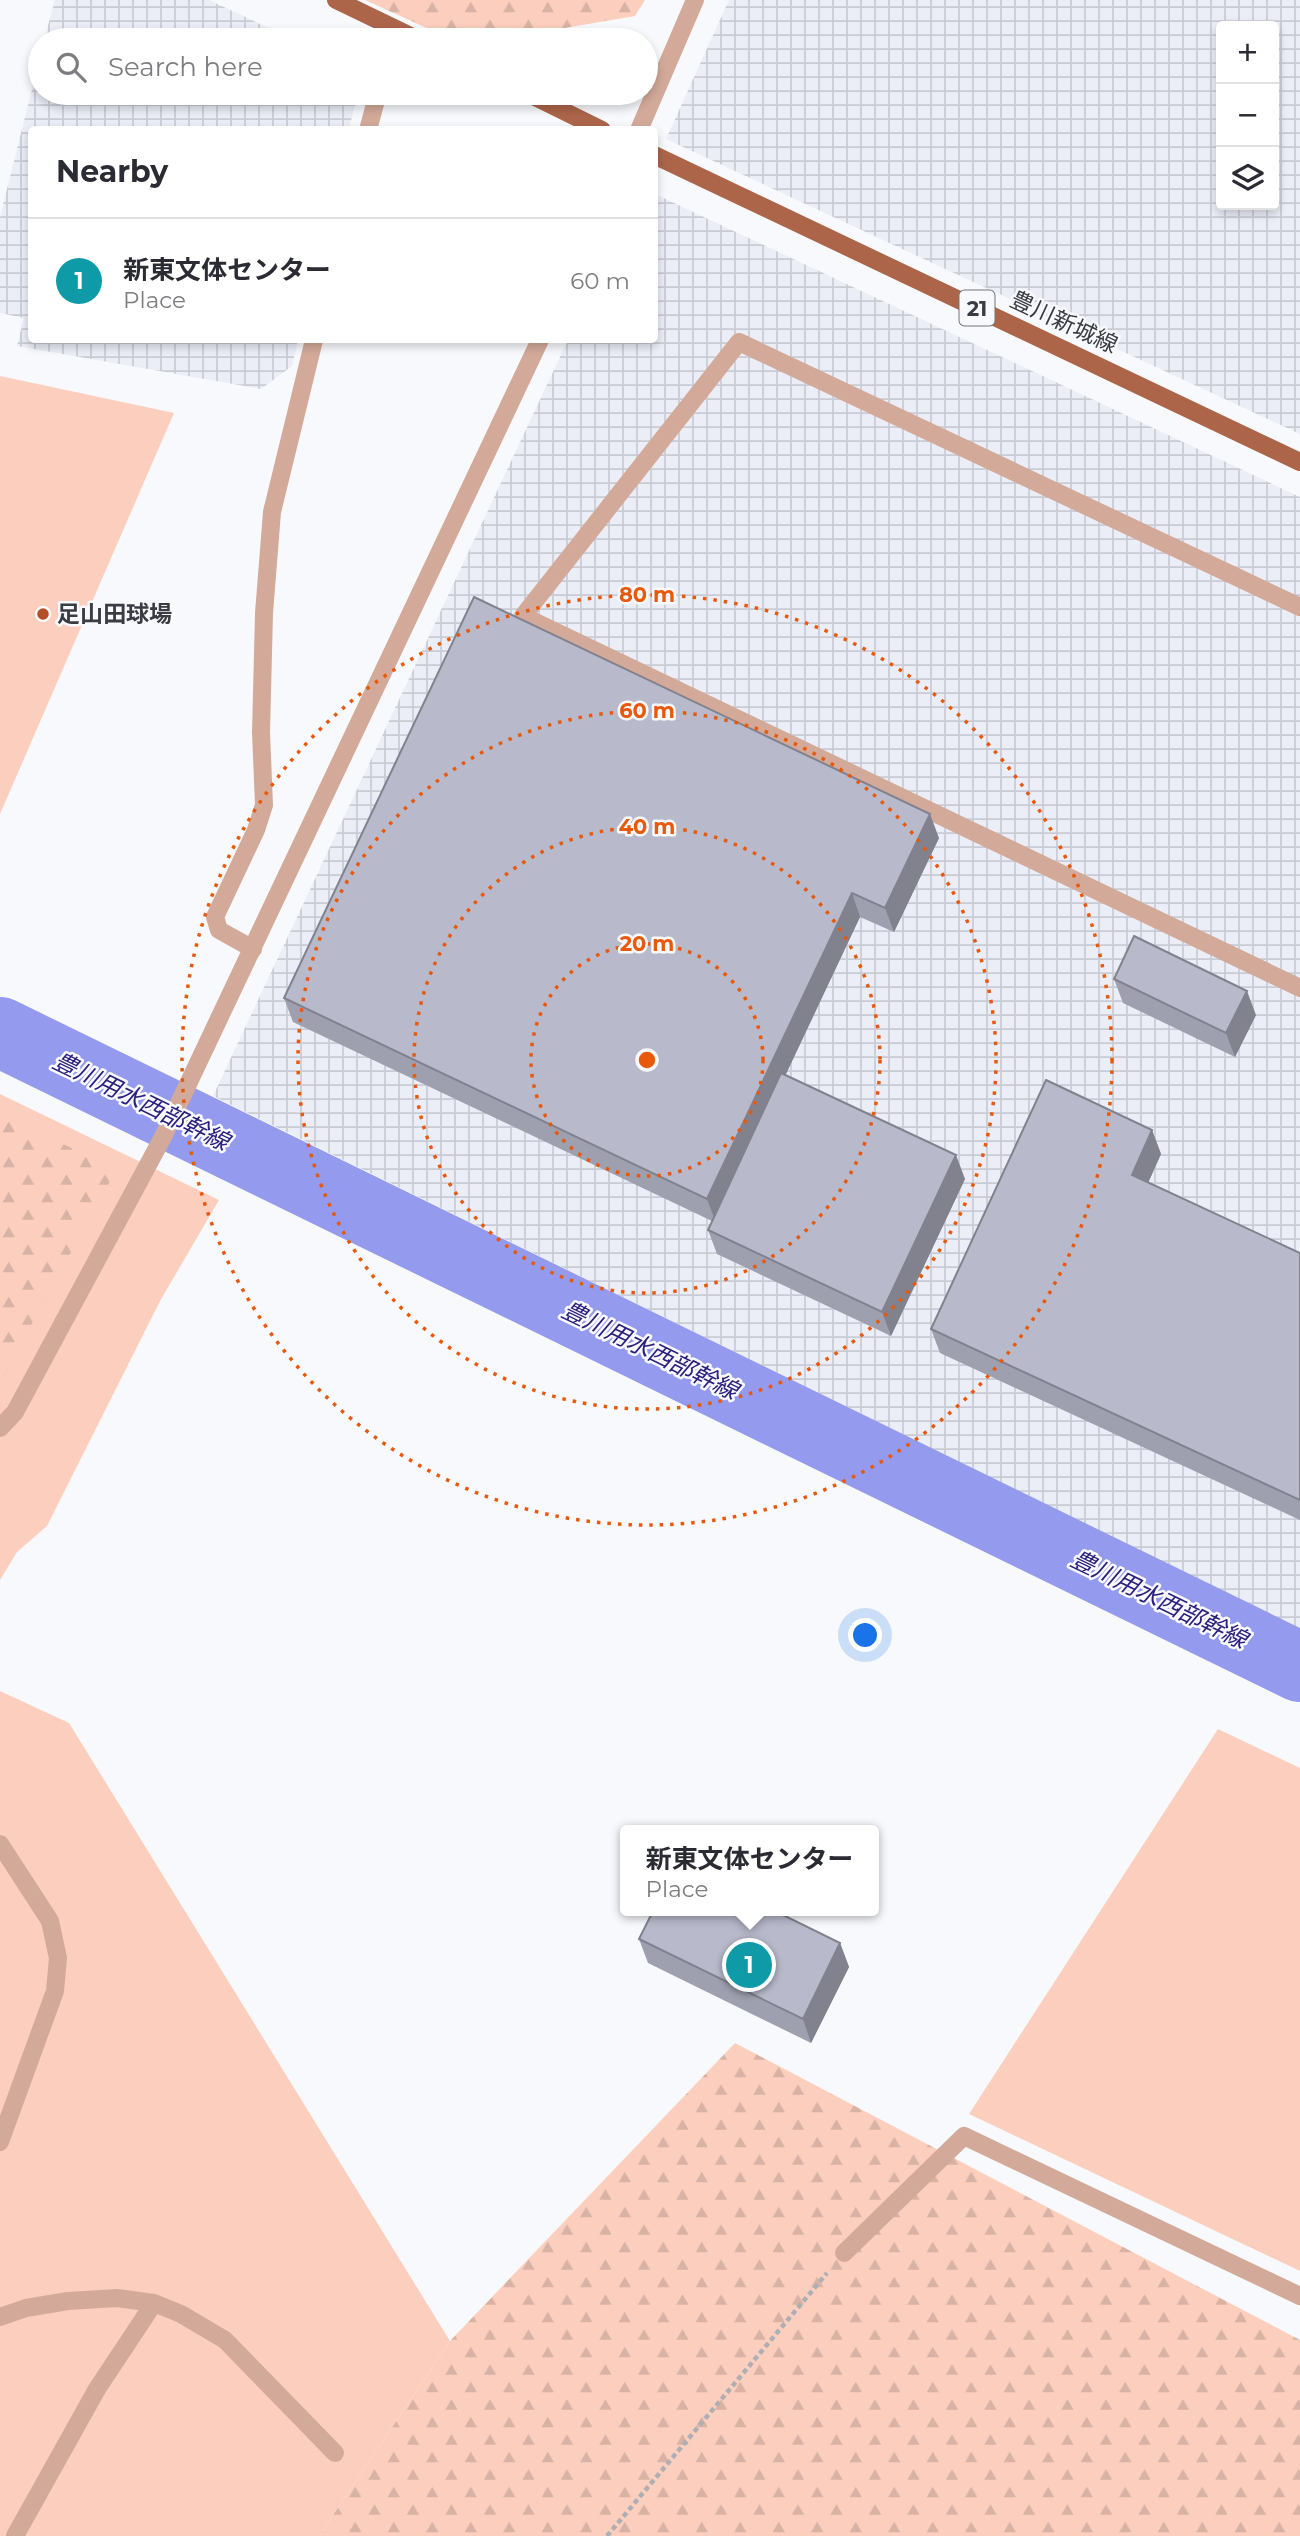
<!DOCTYPE html>
<meta charset="utf-8">
<style>
:root{--surface:#fff;--page:#f7f7f7;--text:#2b2b33;--muted:#7c7c81;--line:#e1e1e2;--accent:#ea580c}
body{margin:0;font-family:Montserrat,"Noto Sans JP",sans-serif;background:var(--page);color:var(--text)}
.controls{position:absolute;right:21px;top:21px;display:grid;overflow:hidden;border-radius:7px;box-shadow:0 4px 10px #0003}
.controls button{width:63px;height:63px;display:grid;place-items:center;padding:0;border:0;border-bottom:2px solid var(--line);background:var(--surface);color:var(--text);font:35px sans-serif}
.you{position:absolute;left:866px;top:1636px;width:24px;height:24px;margin:-18px;border:5px solid #fff;border-radius:50%;background:#1a73e8;box-shadow:0 0 0 10px #1a73e833}
.badge{display:grid;place-items:center;width:46px;height:46px;border-radius:50%;background:var(--accent);color:#fff;font-size:23px;font-weight:700}
.pin{position:absolute;translate:-50% -50%;border:4px solid #fff;box-shadow:0 2px 7px #0006}
.popup{position:absolute;left:620px;top:1825px;width:259px;height:91px;box-sizing:border-box;display:grid;place-content:center;border-radius:7px;background:var(--surface);filter:drop-shadow(0 2px 5px #0005);font-size:23px;white-space:nowrap;color:var(--muted)}
.popup b{font-size:26px;color:var(--text)}
.popup::after{content:'';position:absolute;left:50%;top:100%;margin-left:-14px;border:14px solid transparent;border-top-color:var(--surface)}
.list{margin:0;padding:0;list-style:none}
h2{display:flex;justify-content:space-between;align-items:center;height:91px;margin:0;padding:0 28px;font-size:30px}
h2 small{font-size:23px;font-weight:400;color:var(--muted)}
.list li{display:grid;grid-template-columns:46px 1fr auto;gap:21px;align-items:center;box-sizing:border-box;height:126px;padding:0 28px;border-top:2px solid var(--line)}
.list b{display:block;font-size:26px;white-space:nowrap}
.list p{margin:0;font-size:23px;white-space:nowrap;color:var(--muted)}
.list em{font-size:23px;font-style:normal;color:var(--muted)}
.icon{flex:none;width:38px;height:38px;fill:none;stroke:currentColor;stroke-width:2;stroke-linecap:round;stroke-linejoin:round}
.map{position:relative;flex:none;width:1300px;height:2536px;overflow:hidden}
.search{position:absolute;background:var(--surface);box-shadow:0 4px 10px #0003;left:28px;top:28px;width:630px;height:77px;display:flex;align-items:center;gap:18px;box-sizing:border-box;padding:0 24px;border-radius:38px;color:var(--muted);font-size:26px}
.panel{position:absolute;background:var(--surface);box-shadow:0 4px 10px #0003;left:28px;top:126px;width:630px;height:217px;border-radius:7px}
.map>svg:first-child{display:block}
</style>
<div class="map">
<svg width="1300" height="2536" viewBox="0 0 1300 2536">
<defs>
<pattern id="industrial-grid" width="8" height="8" patternUnits="userSpaceOnUse" patternTransform="scale(1.75)"><rect width="8" height="8" fill="#ebedf7"/><path d="M0 4h8M4 0v8" fill="none" stroke="#caccd5"/></pattern>
<pattern id="forest-firs" width="22" height="20" patternUnits="userSpaceOnUse" patternTransform="scale(1.75)"><rect width="22" height="20" fill="#fbcebd"/><path d="M5 1l3.5 6h-7zM16 11l3.5 6h-7z" fill="#d8b2a4"/></pattern>
</defs>
<rect width="100%" height="100%" fill="#f8f9fc"/>
<path fill="url(#industrial-grid)" fill-rule="evenodd" d="M 55,0 L 209,0 L 294,40 L 44,40 Z
M 729,0 L 1300,0 L 1300,434 L 666,139 ZM 1274,26 L 1274,205 L 1221,205 L 1221,26 Z
M 40,57 L 40,93 L 358,93 L 349,129 L 32,130 L 32,340 L 298,340 L 292,366 L 261,389 L 17,346 L 24,318 L 0,313 L 0,217 Z
M 655,194 L 1300,497 L 1300,1629 L 213,1096 L 568,340 L 654,340 Z"/>
<path fill="#fbcebd" d="M 0,376 L 174,413 L 0,814 Z
M 0,1094 L 219,1200 L 160,1301 L 47,1526 L 17,1552 L 0,1580 Z
M 0,1691 L 69,1723 L 450,2341 L 319,2536 L 0,2536 Z
M 1218,1729 L 1300,1768 L 1300,2271 L 969,2114 Z"/>
<path fill="url(#forest-firs)" d="M 365,0 L 645,0 L 635,16 L 512,37 L 510,40 L 453,40 Z
M 0,1113 L 116,1170 L 0,1382 Z
M 735,2043 L 1300,2340 L 1300,2536 L 319,2536 L 450,2341 Z"/>
<g fill="none" stroke-linecap="round" stroke-linejoin="round">
<path stroke="#949aed" stroke-width="70" d="M 0,1032 L 1300,1667"/>
<path stroke="#aeafb4" stroke-width="4.5" stroke-dasharray="5 3.5" stroke-linecap="butt" d="M 607,2536 L 827,2273"/>
<path stroke="#d3aa9a" stroke-width="18" d="M 1300,607 L 739,342 L 523,616 L 1300,988
M 0,2317 L 26,2308 L 68,2301 L 117,2298 L 154,2303 L 181,2314 L 225,2340 L 335,2453
M 15,2536 L 97,2389 L 154,2303"/>
<path stroke="#d3aa9a" stroke-width="18" d="M 368,130 L 378,93
M 639,130 L 695,0
M 253,949 L 219,930 L 215,917 L 256,830 L 264,805 L 261,732 L 264,613 L 272,512 L 314,340
M 0,1844 L 50,1921 L 58,1958 L 55,1991 L 0,2142
M 844,2253 L 964,2136 L 1300,2296"/>
<path stroke="#d3aa9a" stroke-width="18" d="M 0,1428 L 15,1412 L 163,1137 L 540,340"/>
<path stroke="#ad654a" stroke-width="18" d="M 336,0 L 419,40
M 527,93 L 602,130
M 654,155 L 1300,462"/>
</g>
<path fill="#9ea0af" d="M 939,838 L 894,932 L 860,917 L 785,1075 L 965,1179 L 891,1336 L 717,1254 L 708,1230 L 712,1221 L 293,1022 L 284,998 Z
M 1114,979 L 1256,1015 L 1235,1057 L 1123,1003 Z
M 1152,1130 L 1161,1154 L 1148,1182 L 1300,1253 L 1300,1520 L 940,1353 L 931,1329 Z
M 639,1939 L 840,1943 L 849,1967 L 811,2043 L 648,1963 Z"/>
<path fill="#81828e" d="M 930,814 L 939,838 L 894,932 L 885,908 Z
M 852,893 L 860,917 L 716,1223 L 707,1199 Z
M 1247,991 L 1256,1015 L 1235,1057 L 1226,1033 Z
M 1152,1130 L 1161,1154 L 1141,1199 L 1132,1175 Z
M 956,1155 L 965,1179 L 891,1336 L 882,1312 Z
M 840,1943 L 849,1967 L 811,2043 L 803,2019 Z"/>
<path fill="#b8bacb" stroke="#81828e" stroke-width="2" d="M 474,597 L 930,814 L 885,908 L 852,893 L 707,1199 L 284,998 Z
M 1134,936 L 1247,991 L 1226,1033 L 1114,979 Z
M 781,1073 L 956,1155 L 882,1312 L 708,1230 Z
M 1046,1080 L 1152,1130 L 1132,1175 L 1300,1253 L 1300,1500 L 931,1329 Z
M 653,1911 L 775,1911 L 840,1943 L 803,2019 L 639,1939 Z"/>
<g fill="none" stroke="#e8590c" stroke-width="3.5" stroke-dasharray="3.5 7">
<circle cx="647" cy="1060" r="116"/>
<circle cx="647" cy="1060" r="233"/>
<circle cx="647" cy="1060" r="349"/>
<circle cx="647" cy="1060" r="465"/>
</g>
<circle fill="#b64f25" stroke="#f8f9fc" stroke-width="2.5" cx="43" cy="614" r="7"/>
<g text-anchor="middle" dominant-baseline="central" stroke-width="5" stroke-linejoin="round" paint-order="stroke">
<rect fill="#f8f9fc" stroke="#74757a" stroke-width="2" x="959.5" y="290.5" width="35" height="35" rx="5"/>
<g font-size="21" font-weight="bold" fill="#3b3c43">
<text x="977" y="308">21</text>
</g>
<g font-size="23" fill="#3b3c43" stroke="#f8f9fc">
<text transform="translate(1064 322) rotate(25)">豊川新城線</text>
</g>
<g font-size="23" font-weight="bold" fill="#3b3c43" stroke="#f8f9fc" text-anchor="start">
<text x="57" y="614">足山田球場</text>
</g>
<g font-size="24" font-style="italic" fill="#2b207e" stroke="#f8f9fc">
<text transform="translate(141 1101) rotate(26)">豊川用水西部幹線</text>
<text transform="translate(650 1350) rotate(26)">豊川用水西部幹線</text>
<text transform="translate(1159 1599) rotate(26)">豊川用水西部幹線</text>
</g>
</g>
<circle cx="647" cy="1060" r="10" fill="#e8590c" stroke="#f8f9fc" stroke-width="3.5"/>
<g font-size="21" text-anchor="middle" font-weight="bold" fill="#e8590c" stroke="#f8f9fc" stroke-width="5" stroke-linejoin="round" paint-order="stroke">
<text x="647" y="602">80 m</text>
<text x="647" y="718">60 m</text>
<text x="647" y="834">40 m</text>
<text x="647" y="951">20 m</text>
</g>
</svg>
<div class="controls">
<button>+</button>
<button>−</button>
<button><svg class="icon" aria-label="layers" viewBox="0 0 24 24"><path d="M12 4l9 5-9 5-9-5zM3 14l9 5 9-5"/></svg></button>
</div>
<div class="you"></div>
<div class="pin badge" style="left:749px;top:1965px;background:#0f9aa8">1</div>
<div class="popup"><b>新東文体センター</b>Place</div>
<div class="search"><svg class="icon" aria-label="search" viewBox="0 0 24 24"><circle cx="10" cy="10" r="6"/><path d="M15 15l6 6"/></svg>Search here</div>
<section class="panel">
<h2>Nearby<small></small></h2>
<ul class="list">
<li><span class="badge" style="background:#0f9aa8">1</span><div><b>新東文体センター</b><p>Place</p></div><em>60 m</em></li>
</ul>
</section>
</div>
